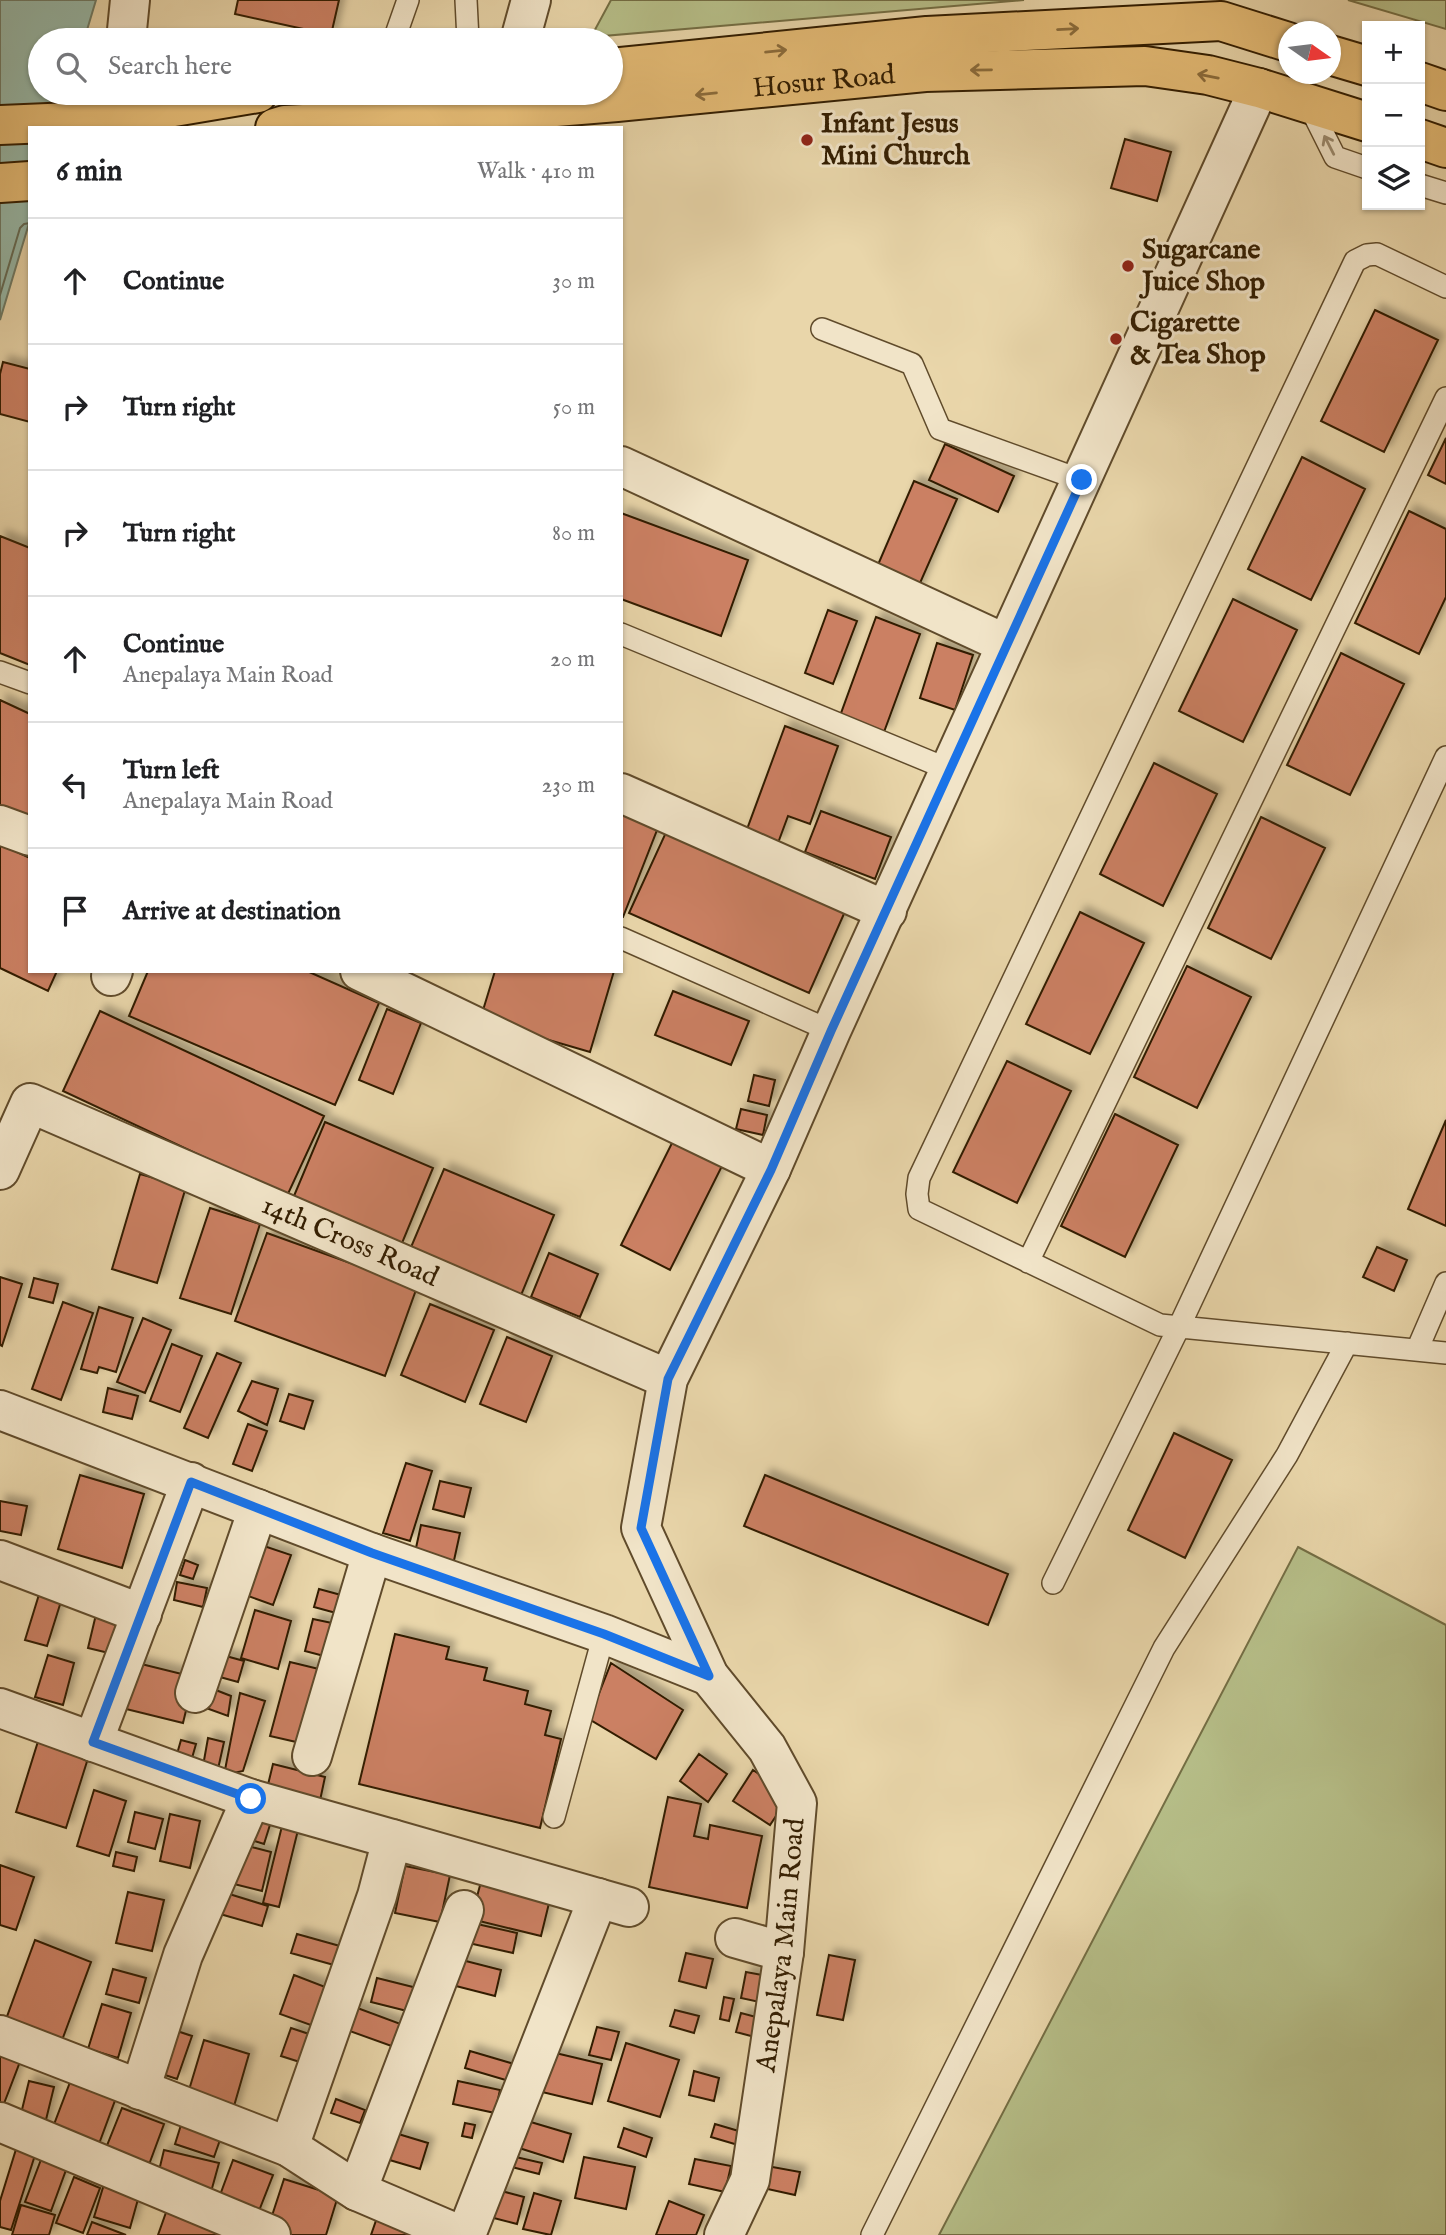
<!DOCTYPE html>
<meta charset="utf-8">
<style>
:root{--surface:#fff;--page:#f2f2f2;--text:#202124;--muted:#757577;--line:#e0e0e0}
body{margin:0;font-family:"IM FELL English",serif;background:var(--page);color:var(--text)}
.controls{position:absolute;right:21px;top:21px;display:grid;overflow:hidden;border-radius:0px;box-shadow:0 2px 5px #0004}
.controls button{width:63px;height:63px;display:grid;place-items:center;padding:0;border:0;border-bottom:2px solid var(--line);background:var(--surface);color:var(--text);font:35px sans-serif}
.compass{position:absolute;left:1278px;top:21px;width:63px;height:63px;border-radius:50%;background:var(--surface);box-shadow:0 2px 5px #0004;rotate:104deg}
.stop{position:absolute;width:21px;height:21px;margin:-16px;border:5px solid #1a73e8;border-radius:50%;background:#fff}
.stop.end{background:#1a73e8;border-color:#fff;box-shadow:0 2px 7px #0008}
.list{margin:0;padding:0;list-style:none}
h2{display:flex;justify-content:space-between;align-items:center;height:91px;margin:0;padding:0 28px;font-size:30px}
h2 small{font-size:23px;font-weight:400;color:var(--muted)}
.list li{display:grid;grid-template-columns:46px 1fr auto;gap:21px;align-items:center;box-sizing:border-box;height:126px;padding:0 28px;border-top:2px solid var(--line)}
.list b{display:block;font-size:26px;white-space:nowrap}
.list p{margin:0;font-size:23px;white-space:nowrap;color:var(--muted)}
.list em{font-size:23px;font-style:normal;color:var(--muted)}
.icon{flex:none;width:38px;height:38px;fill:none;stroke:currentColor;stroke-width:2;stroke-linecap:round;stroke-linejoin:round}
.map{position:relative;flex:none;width:1446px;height:2235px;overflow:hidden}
.search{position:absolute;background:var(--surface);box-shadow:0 2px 5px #0004;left:28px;top:28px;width:595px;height:77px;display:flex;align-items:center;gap:18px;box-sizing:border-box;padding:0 24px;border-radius:38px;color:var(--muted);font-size:26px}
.panel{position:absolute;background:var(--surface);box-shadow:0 2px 5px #0004;left:28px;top:126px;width:595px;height:847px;border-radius:0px}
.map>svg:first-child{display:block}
</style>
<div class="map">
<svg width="1446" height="2235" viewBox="0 0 1446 2235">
<defs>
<filter id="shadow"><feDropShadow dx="6" dy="-6" stdDeviation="3.5" flood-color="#0004"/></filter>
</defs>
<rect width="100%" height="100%" fill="#e9d6aa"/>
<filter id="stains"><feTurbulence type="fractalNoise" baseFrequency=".00286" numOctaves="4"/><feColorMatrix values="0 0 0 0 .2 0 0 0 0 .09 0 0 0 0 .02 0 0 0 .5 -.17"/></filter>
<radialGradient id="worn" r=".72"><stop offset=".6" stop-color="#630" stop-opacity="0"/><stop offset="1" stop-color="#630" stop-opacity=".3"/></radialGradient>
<path fill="#b6be88" stroke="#746e44" stroke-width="2" d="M 611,0 L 1024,0 L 591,37 Z
M 1348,0 L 1446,0 L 1446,29 Z
M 1298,1547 L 1446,1625 L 1446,2235 L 939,2235 Z"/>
<path fill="#97b9a9" stroke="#6f7b66" stroke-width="2" d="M 0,0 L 96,0 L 84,40 L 40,40 L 40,93 L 68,93 L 57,128 L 30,128 L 30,220 L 0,320 Z"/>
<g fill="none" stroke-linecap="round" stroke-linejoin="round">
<path stroke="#646b55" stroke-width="2" d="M 0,295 L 20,228 L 24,224 L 30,223"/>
</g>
<path fill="#cb8064" stroke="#321d01" stroke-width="2" filter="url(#shadow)" d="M 238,0 L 339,0 L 331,35 L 235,14 Z
M 1125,139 L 1171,152 L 1157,201 L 1111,188 Z
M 1375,310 L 1438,340 L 1384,452 L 1321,421 Z
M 3,362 L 30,369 L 30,422 L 0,414 L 0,374 Z
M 1446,438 L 1446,484 L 1428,475 Z
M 945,444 L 1014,476 L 998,512 L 929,480 Z
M 1302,457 L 1365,489 L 1311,600 L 1248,569 Z
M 914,481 L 957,499 L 913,599 L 871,581 Z
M 1409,511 L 1446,529 L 1446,597 L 1419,654 L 1355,623 Z
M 621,513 L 748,560 L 721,636 L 621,599 Z
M 0,536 L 30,548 L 30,665 L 0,653 Z
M 1233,599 L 1297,630 L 1243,742 L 1179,711 Z
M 828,610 L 857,621 L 833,684 L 805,673 Z
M 876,617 L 920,634 L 884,732 L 840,716 Z
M 937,643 L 973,655 L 955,710 L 920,698 Z
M 1341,653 L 1404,684 L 1350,795 L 1287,765 Z
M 0,700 L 30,714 L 30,828 L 0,814 Z
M 785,726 L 838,746 L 810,824 L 788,816 L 778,843 L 746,832 Z
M 1154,763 L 1217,794 L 1163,906 L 1100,874 Z
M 621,810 L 659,825 L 623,917 L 621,917 Z
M 821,811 L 891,837 L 875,879 L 805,852 Z
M 1261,817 L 1325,848 L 1271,959 L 1208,928 Z
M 668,828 L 847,907 L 809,993 L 629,913 Z
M 0,844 L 30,858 L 30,971 L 57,971 L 48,991 L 0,968 Z
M 1080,912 L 1144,943 L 1090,1054 L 1026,1024 Z
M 1187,966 L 1251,997 L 1197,1108 L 1134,1077 Z
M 148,971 L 307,971 L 379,1003 L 335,1105 L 129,1016 Z
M 495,971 L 614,971 L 590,1052 L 480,1020 Z
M 673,991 L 749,1021 L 731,1065 L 655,1035 Z
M 387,1009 L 421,1023 L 393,1094 L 359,1080 Z
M 100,1011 L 324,1116 L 287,1196 L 63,1091 Z
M 1007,1061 L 1071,1091 L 1017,1203 L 953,1172 Z
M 754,1075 L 775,1080 L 769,1106 L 748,1101 Z
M 741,1109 L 767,1115 L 763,1135 L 736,1129 Z
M 1115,1114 L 1178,1145 L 1125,1257 L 1061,1226 Z
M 1446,1120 L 1446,1226 L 1408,1209 Z
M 325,1122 L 433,1168 L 400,1248 L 291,1203 Z
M 674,1139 L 723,1164 L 670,1270 L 621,1245 Z
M 444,1169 L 554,1215 L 517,1305 L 406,1259 Z
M 140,1174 L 186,1187 L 157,1283 L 112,1269 Z
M 210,1208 L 260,1224 L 231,1314 L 180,1298 Z
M 267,1233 L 417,1287 L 385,1376 L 235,1321 Z
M 1377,1247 L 1407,1260 L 1394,1291 L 1363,1277 Z
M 549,1253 L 598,1274 L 580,1317 L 531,1297 Z
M 0,1277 L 22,1284 L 2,1346 L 0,1345 Z
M 34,1278 L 58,1284 L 53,1303 L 29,1297 Z
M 63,1302 L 93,1313 L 61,1400 L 32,1389 Z
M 430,1304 L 494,1330 L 465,1402 L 401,1375 Z
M 99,1307 L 133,1318 L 116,1372 L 99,1367 L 97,1373 L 81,1369 Z
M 143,1318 L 171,1330 L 145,1393 L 117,1382 Z
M 507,1337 L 552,1356 L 526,1422 L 480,1404 Z
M 172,1344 L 202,1356 L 180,1412 L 150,1401 Z
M 217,1353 L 241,1363 L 208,1438 L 184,1428 Z
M 252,1381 L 278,1389 L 267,1425 L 238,1411 Z
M 108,1388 L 138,1396 L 132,1419 L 103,1412 Z
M 289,1394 L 313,1401 L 304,1429 L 280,1421 Z
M 248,1424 L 267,1431 L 252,1471 L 233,1464 Z
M 1174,1433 L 1232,1460 L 1185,1558 L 1128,1530 Z
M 406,1463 L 432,1471 L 410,1541 L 383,1533 Z
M 80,1475 L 144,1494 L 122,1568 L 58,1549 Z
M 765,1475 L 1008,1574 L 988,1625 L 744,1526 Z
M 440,1481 L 471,1488 L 464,1517 L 433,1509 Z
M 0,1501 L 27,1506 L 21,1535 L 0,1531 Z
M 421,1525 L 460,1533 L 453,1565 L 414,1557 Z
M 255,1543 L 291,1555 L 273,1605 L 237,1592 Z
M 185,1560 L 198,1565 L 193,1579 L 180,1575 Z
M 177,1582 L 207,1588 L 203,1607 L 174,1600 Z
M 41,1588 L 63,1595 L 47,1646 L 25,1640 Z
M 319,1589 L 341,1595 L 336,1613 L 314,1607 Z
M 98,1606 L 123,1612 L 113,1654 L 88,1648 Z
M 255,1610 L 291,1621 L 278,1669 L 241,1658 Z
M 313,1619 L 332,1623 L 324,1656 L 305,1651 Z
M 395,1634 L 449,1647 L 446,1659 L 487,1668 L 484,1680 L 528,1691 L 525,1704 L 551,1711 L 545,1735 L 561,1739 L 540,1828 L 359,1784 Z
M 215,1653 L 244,1661 L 238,1682 L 209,1674 Z
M 48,1655 L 74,1663 L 63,1705 L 35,1697 Z
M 129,1661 L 194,1677 L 183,1723 L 118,1707 Z
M 290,1662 L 323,1670 L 305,1744 L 270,1736 Z
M 611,1663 L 683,1710 L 656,1759 L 589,1719 Z
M 203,1685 L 231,1696 L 228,1716 L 198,1705 Z
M 240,1693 L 265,1701 L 243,1771 L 224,1775 Z
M 40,1735 L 90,1752 L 66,1828 L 16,1812 Z
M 208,1738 L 224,1742 L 218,1769 L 203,1766 Z
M 181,1740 L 196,1744 L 190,1765 L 175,1761 Z
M 699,1754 L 727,1774 L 708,1802 L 680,1781 Z
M 273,1764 L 325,1777 L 318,1810 L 265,1797 Z
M 753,1770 L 790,1795 L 770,1825 L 733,1801 Z
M 94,1790 L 126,1801 L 109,1856 L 77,1846 Z
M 668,1797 L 701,1804 L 694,1836 L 708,1839 L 710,1825 L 762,1836 L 747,1908 L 649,1887 Z
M 255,1806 L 274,1812 L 264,1844 L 245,1838 Z
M 135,1812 L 163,1819 L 155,1849 L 128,1842 Z
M 170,1814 L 200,1821 L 190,1868 L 160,1861 Z
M 283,1822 L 299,1826 L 279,1907 L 263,1903 Z
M 244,1845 L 271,1852 L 262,1891 L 234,1884 Z
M 116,1852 L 137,1857 L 134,1871 L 113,1866 Z
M 0,1865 L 34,1877 L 16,1930 L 0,1925 Z
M 405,1866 L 450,1875 L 440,1922 L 395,1913 Z
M 482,1878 L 551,1895 L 541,1936 L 471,1919 Z
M 128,1892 L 164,1900 L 152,1951 L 116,1943 Z
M 226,1893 L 268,1906 L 262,1926 L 220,1914 Z
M 468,1922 L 517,1933 L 513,1953 L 464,1942 Z
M 297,1934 L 347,1948 L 341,1967 L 291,1953 Z
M 35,1940 L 91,1962 L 61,2043 L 5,2022 Z
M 686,1953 L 713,1959 L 706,1988 L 679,1981 Z
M 829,1955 L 855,1960 L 843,2020 L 817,2015 Z
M 458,1959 L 501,1970 L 495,1996 L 452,1985 Z
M 113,1969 L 146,1978 L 139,2003 L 106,1994 Z
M 746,1972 L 778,1978 L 773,2005 L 741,1998 Z
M 294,1975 L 333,1990 L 319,2028 L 280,2014 Z
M 377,1978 L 421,1989 L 415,2013 L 371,2002 Z
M 724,1997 L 734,1999 L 729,2021 L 720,2019 Z
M 102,2004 L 131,2013 L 118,2058 L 88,2049 Z
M 352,2006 L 406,2026 L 397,2048 L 344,2029 Z
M 675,2010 L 699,2016 L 694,2033 L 670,2026 Z
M 741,2013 L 771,2021 L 766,2040 L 736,2032 Z
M 597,2027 L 619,2032 L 611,2060 L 589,2055 Z
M 291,2028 L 315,2036 L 306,2064 L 281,2056 Z
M 171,2029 L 192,2036 L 177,2079 L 156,2072 Z
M 204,2040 L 249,2054 L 232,2113 L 186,2100 Z
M 626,2043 L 679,2060 L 660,2117 L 608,2101 Z
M 0,2051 L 21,2059 L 0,2114 Z
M 470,2051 L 514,2064 L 509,2081 L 465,2068 Z
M 547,2051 L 602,2064 L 592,2104 L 538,2091 Z
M 694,2071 L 719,2078 L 714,2101 L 689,2095 Z
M 72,2077 L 117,2095 L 96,2152 L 50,2135 Z
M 29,2081 L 54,2087 L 43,2132 L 18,2126 Z
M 458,2081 L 500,2090 L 495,2113 L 453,2104 Z
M 336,2099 L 365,2110 L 360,2123 L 331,2113 Z
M 122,2108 L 164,2124 L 147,2170 L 104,2153 Z
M 524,2120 L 571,2134 L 563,2162 L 516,2147 Z
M 465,2123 L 475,2125 L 472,2138 L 462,2136 Z
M 715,2124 L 742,2132 L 738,2145 L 711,2137 Z
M 181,2125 L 221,2137 L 214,2157 L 175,2144 Z
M 624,2128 L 652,2138 L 646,2157 L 618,2147 Z
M 385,2130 L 428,2143 L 420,2169 L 376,2156 Z
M 17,2146 L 36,2152 L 11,2230 L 0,2227 L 0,2201 Z
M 45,2149 L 70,2159 L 51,2211 L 25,2202 Z
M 164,2150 L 219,2163 L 211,2192 L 157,2179 Z
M 507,2155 L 542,2163 L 539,2174 L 504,2165 Z
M 584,2157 L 635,2167 L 626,2209 L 575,2198 Z
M 695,2159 L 731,2166 L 725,2192 L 689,2184 Z
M 233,2160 L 273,2175 L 255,2221 L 216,2206 Z
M 767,2166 L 800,2172 L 795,2195 L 763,2188 Z
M 74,2177 L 100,2188 L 83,2233 L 56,2223 Z
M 284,2179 L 338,2196 L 326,2235 L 281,2235 L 267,2231 Z
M 105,2181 L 140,2192 L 130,2228 L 94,2217 Z
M 494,2189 L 524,2197 L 517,2224 L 486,2216 Z
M 534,2193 L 561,2201 L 551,2235 L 523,2229 Z
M 669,2201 L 704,2215 L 696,2235 L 656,2235 Z
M 169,2204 L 221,2224 L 217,2235 L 158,2235 Z
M 21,2205 L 55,2215 L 49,2235 L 12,2235 Z
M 380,2209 L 412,2235 L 371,2235 Z
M 92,2222 L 126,2235 L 87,2235 Z"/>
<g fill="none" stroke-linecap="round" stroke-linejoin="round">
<g stroke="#604b2b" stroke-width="24">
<path id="service" d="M 466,0 L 468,40
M 394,40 L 408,0
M 1308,103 L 1335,157 L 1367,168
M 1420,185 L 1446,193
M 1446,287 L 1377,254 L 1367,255 L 1355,261 L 919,1178 L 917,1194 L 919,1209 L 1160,1325 L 1446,1353
M 822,329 L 912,364 L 940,429 L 1081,480
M 621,634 L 950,770
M 0,672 L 30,683
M 621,938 L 831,1031
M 1028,1262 L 1446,398
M 1417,1350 L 1446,1283
M 1053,1583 L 1179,1327 L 1446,757
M 554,1817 L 604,1634
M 872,2235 L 1164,1648 L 1287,1455 L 1347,1343"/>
</g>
<g stroke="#604b2b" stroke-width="42">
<g id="minor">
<path d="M 126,40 L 130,0"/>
<path d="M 520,40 L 531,0"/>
<path d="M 621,466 L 1006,644"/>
<path d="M 621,793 L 887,911"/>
<path d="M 0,825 L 30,836"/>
<path d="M 360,971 L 771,1169"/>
<path d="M 111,976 L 113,971"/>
<path id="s1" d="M 0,1170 L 30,1103 L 668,1379"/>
<path d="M 0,1410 L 372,1553 L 604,1634 L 709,1676"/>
<path d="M 0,1560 L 142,1614"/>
<path d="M 195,1693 L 258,1509"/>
<path d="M 0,1708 L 251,1799 L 392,1839"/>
<path d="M 93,1742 L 191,1482"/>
<path d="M 312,1756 L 372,1553"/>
<path d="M 735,1938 L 784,1952"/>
<path d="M 0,2035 L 289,2147 L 357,2191 L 460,2235"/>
<path d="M 140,2090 L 183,1955 L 251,1799"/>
<path d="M 0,2122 L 271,2235"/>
<path d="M 289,2147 L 377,1896 L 392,1839 L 629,1907"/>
<path d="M 357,2191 L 464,1910"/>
<path d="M 466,2235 L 598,1898"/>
</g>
</g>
<g stroke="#604b2b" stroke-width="42">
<g id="tertiary">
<path id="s2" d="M 724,2235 L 750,2180 L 784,1952 L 797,1803 L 767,1748 L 709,1676 L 641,1528 L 668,1379 L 771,1169 L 831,1031 L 1259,88"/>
</g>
</g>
<g stroke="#321d01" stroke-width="42">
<g id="primary">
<path d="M 1330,55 L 1367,66"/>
<path d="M 611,68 L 927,36 L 1221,21 L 1288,42"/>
<path d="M 1420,82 L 1446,91"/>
<path d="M 0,125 L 72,122 L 120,116 L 258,93"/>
<path id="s3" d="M 275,128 L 285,125 L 434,117 L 617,102 L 925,72 L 1145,66 L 1208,75 L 1259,88 L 1367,122"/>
<path d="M 1420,139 L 1446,148"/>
<path d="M 0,183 L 30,181"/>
</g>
</g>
<use href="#service" stroke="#f1e4c8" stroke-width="21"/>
<use href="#minor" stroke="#f1e4c8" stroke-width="38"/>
<use href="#tertiary" stroke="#f1e4c8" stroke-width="38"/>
<use href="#primary" stroke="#e4bb75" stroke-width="38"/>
</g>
<defs><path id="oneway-shaft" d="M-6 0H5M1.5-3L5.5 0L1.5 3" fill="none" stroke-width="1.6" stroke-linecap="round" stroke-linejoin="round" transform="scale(1.75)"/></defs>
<g stroke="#8b6c3b">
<use href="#oneway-shaft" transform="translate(1068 29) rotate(-3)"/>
<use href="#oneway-shaft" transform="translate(776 51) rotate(-6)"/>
<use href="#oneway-shaft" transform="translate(981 70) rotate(179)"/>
<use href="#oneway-shaft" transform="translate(1208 76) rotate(-169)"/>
<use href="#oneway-shaft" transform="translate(706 94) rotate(174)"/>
</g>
<use stroke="#9b8a6e" href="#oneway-shaft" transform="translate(1329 145) rotate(-117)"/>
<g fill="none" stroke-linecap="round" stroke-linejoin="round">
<path stroke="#1a73e8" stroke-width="9" d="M 251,1799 L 93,1742 L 191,1482 L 372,1553 L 604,1634 L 709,1676 L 641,1528 L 668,1379 L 771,1170 L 831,1031 L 1082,480"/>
</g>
<g fill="#8f2418" stroke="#f1e4c8" stroke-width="2.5">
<circle cx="807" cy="140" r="7"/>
<circle cx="1128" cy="266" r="7"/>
<circle cx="1116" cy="339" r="7"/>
</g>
<g text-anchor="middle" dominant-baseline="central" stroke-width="6" stroke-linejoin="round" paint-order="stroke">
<g font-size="28" fill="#321d01" stroke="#f1e4c8">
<text stroke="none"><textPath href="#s3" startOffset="551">Hosur Road</textPath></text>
<text stroke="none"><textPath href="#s1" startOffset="422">14th Cross Road</textPath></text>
<text stroke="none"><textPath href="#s2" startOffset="298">Anepalaya Main Road</textPath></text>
</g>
<g font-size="28" font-weight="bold" fill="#321d01" stroke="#f1e4c8" text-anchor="start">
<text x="821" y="124">Infant Jesus<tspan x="821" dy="32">Mini Church</tspan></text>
<text x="1142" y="250">Sugarcane<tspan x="1142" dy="32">Juice Shop</tspan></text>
<text x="1130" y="323">Cigarette<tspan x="1130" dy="32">&amp; Tea Shop</tspan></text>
</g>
</g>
<rect width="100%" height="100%" filter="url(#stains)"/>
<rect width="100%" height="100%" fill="url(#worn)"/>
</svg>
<div class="controls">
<button>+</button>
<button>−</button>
<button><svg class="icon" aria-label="layers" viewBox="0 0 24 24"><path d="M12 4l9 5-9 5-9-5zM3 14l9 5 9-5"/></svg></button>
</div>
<svg class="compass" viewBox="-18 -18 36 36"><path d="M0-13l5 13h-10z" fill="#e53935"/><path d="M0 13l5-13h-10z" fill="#757577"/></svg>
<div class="stop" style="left:251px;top:1799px"></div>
<div class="stop end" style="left:1082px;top:480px"></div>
<div class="search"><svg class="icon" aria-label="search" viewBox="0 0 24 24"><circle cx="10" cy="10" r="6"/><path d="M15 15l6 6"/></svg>Search here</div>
<section class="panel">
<h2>6 min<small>Walk · 410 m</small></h2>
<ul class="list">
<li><svg class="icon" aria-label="ahead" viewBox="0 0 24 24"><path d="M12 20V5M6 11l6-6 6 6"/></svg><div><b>Continue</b></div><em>30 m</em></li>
<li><svg class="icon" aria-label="right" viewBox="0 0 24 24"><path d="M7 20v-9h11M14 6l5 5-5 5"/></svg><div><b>Turn right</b></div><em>50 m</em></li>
<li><svg class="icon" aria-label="right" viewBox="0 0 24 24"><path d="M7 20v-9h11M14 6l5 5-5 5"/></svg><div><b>Turn right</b></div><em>80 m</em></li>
<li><svg class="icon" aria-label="ahead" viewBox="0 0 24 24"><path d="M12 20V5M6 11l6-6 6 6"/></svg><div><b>Continue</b><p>Anepalaya Main Road</p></div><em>20 m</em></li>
<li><svg class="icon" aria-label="left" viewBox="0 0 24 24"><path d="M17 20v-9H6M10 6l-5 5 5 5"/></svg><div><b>Turn left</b><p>Anepalaya Main Road</p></div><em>230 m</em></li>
<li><svg class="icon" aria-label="arrive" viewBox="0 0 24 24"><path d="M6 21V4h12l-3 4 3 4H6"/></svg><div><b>Arrive at destination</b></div></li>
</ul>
</section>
</div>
